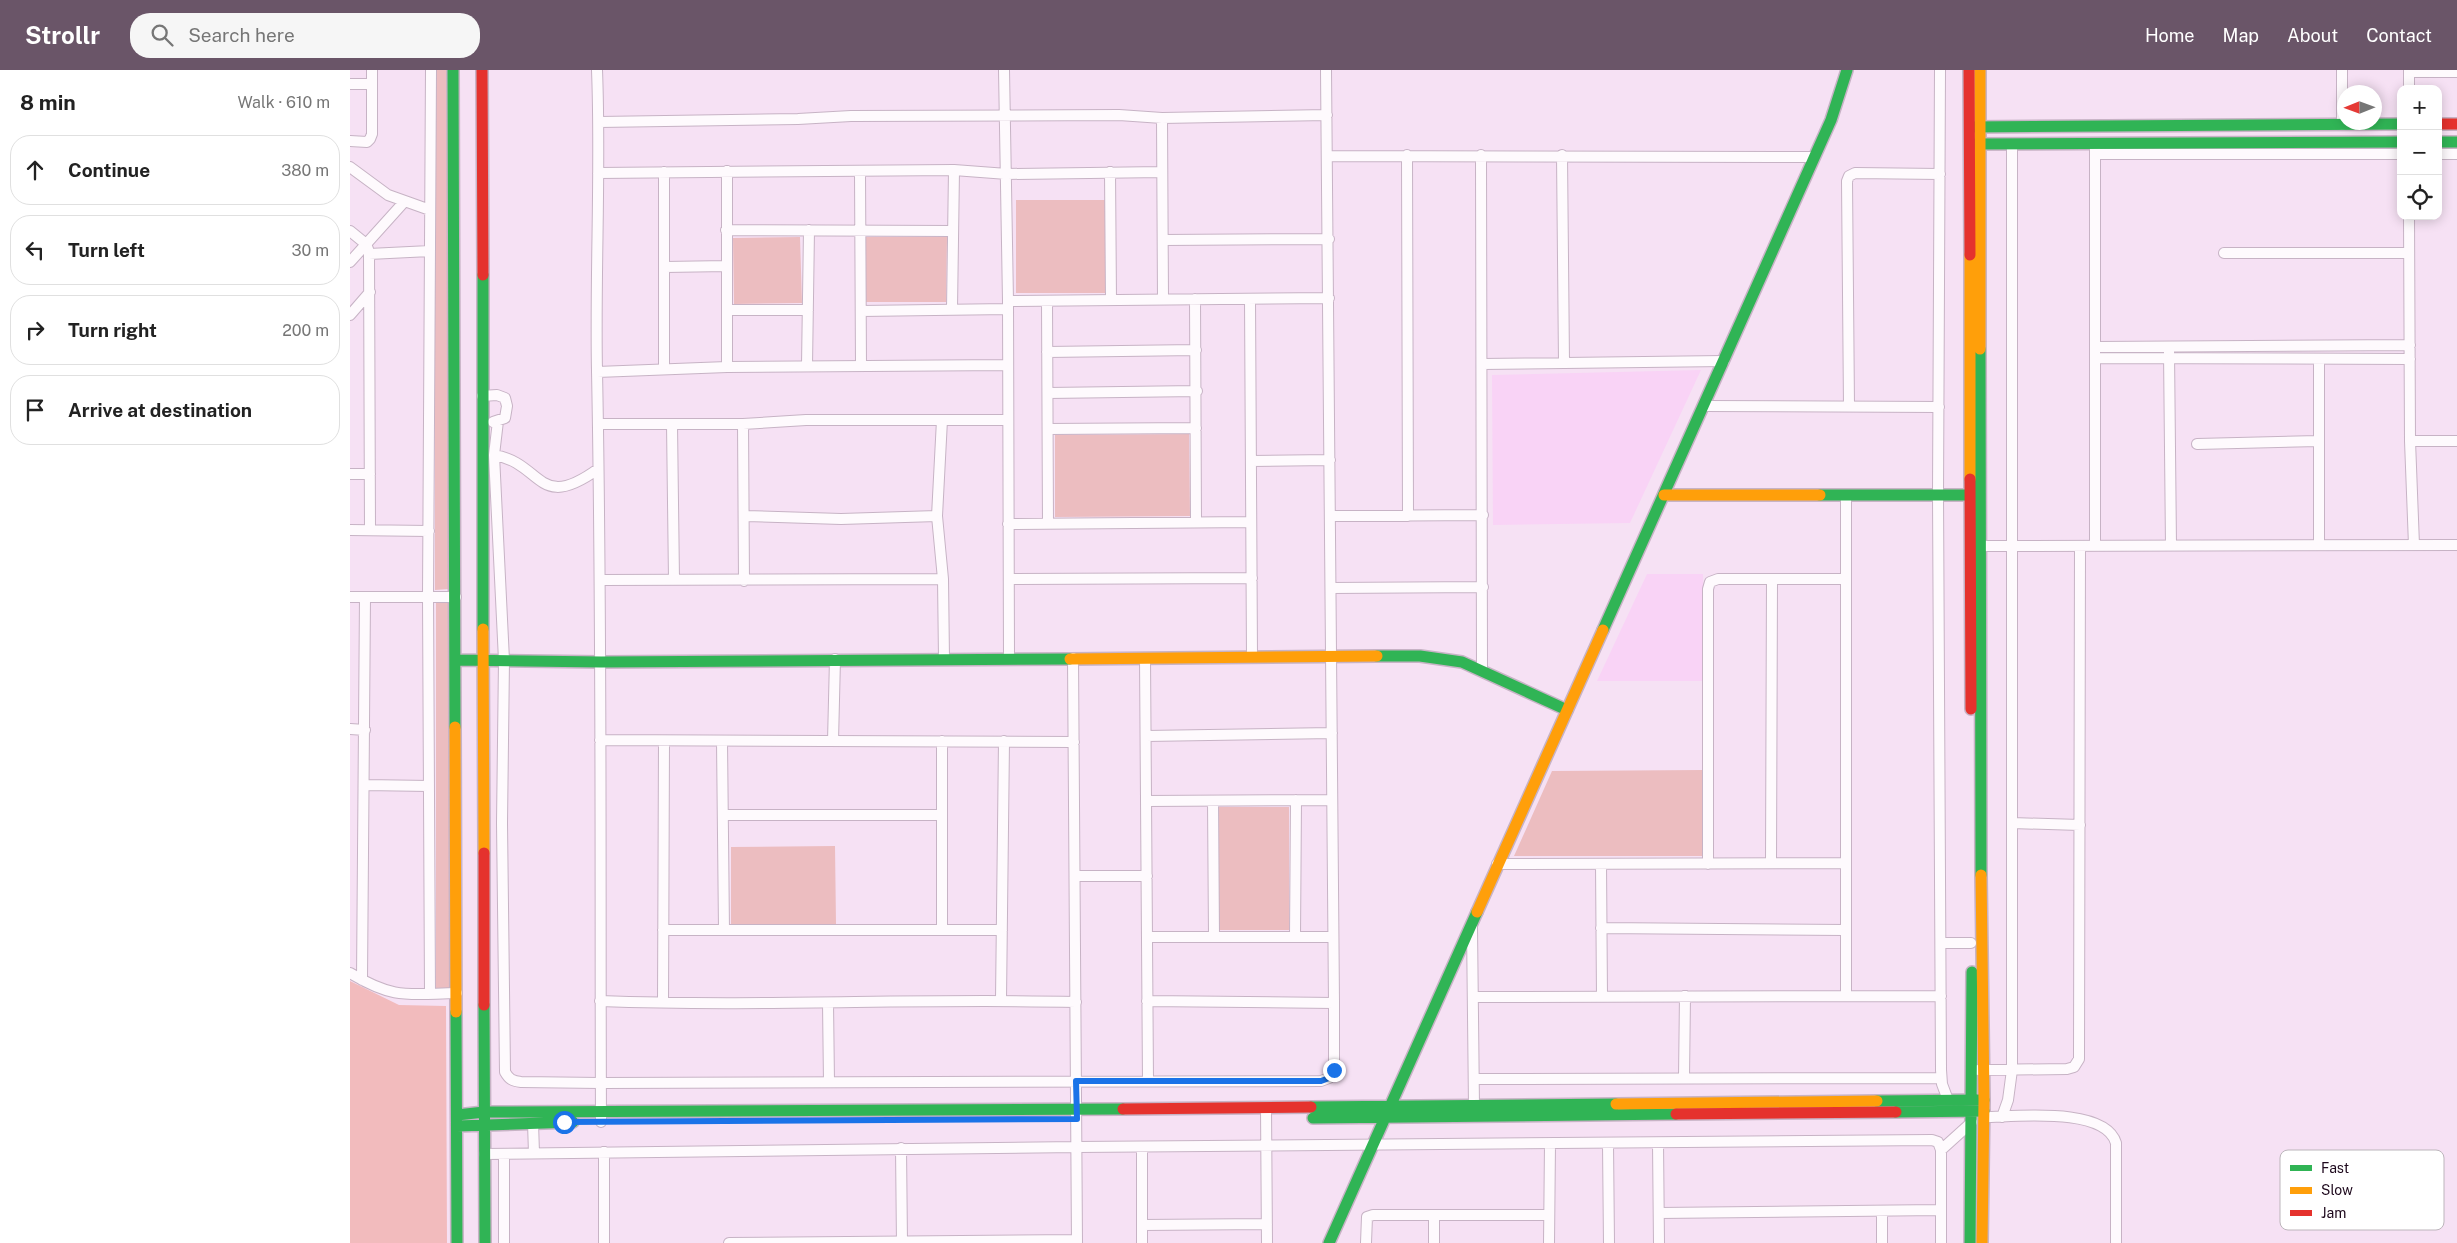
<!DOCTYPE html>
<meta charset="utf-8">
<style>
:root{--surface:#fff;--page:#f6f6f6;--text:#222;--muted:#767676;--line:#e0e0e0;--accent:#6a5568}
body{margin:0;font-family:"Public Sans",sans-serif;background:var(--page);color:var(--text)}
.controls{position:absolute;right:15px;top:15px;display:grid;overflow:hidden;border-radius:10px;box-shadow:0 2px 12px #0003}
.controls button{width:45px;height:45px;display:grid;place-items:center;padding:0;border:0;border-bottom:1px solid var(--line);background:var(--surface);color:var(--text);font:25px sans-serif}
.compass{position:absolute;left:1987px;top:15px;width:45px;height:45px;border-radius:50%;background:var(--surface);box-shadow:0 2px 12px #0003;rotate:269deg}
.stop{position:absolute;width:15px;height:15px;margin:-11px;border:4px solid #1a73e8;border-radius:50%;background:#fff}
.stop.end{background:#1a73e8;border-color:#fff;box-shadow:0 1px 5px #0008}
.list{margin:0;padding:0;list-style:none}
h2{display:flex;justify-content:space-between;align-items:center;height:65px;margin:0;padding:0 20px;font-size:21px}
h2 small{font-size:16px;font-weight:400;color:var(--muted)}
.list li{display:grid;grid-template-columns:32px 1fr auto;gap:15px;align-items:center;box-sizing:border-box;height:70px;margin:0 10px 10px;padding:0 10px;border:1px solid var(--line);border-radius:20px}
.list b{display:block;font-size:19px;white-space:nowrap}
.list em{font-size:16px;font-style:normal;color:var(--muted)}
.icon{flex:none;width:28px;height:28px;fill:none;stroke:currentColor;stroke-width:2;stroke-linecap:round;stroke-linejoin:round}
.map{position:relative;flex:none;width:2107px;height:1173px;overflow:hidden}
header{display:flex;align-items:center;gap:30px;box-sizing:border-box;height:70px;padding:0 25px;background:var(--accent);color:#fff}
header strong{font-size:24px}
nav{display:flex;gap:28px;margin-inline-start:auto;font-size:18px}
.search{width:350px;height:45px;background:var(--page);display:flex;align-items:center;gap:12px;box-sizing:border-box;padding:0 18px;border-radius:20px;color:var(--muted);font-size:19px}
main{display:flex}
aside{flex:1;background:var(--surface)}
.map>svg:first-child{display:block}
</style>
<header>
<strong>Strollr</strong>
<div class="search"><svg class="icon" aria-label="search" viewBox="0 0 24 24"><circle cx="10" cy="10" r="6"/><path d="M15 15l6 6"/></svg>Search here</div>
<nav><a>Home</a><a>Map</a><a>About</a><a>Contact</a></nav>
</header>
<main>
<aside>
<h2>8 min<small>Walk · 610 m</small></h2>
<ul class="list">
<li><svg class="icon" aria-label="ahead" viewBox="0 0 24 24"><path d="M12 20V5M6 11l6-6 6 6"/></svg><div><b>Continue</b></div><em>380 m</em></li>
<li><svg class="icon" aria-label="left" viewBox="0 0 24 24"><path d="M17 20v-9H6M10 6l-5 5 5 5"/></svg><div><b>Turn left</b></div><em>30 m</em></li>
<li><svg class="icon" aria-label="right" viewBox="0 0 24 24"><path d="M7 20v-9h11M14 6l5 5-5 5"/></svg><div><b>Turn right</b></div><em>200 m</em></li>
<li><svg class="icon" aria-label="arrive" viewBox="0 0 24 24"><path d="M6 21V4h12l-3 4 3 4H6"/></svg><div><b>Arrive at destination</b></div></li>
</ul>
</aside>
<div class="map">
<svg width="2107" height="1173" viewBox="0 0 2107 1173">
<rect width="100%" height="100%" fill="#f6e1f4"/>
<path fill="#f9d3f6" d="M 1351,300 L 1280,453 L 1143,455 L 1142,305 Z
M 1297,504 L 1353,504 L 1354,611 L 1247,611 Z"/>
<path fill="#ecbdc0" d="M 85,0 L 97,0 L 99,519 L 85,520 Z
M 666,130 L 756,130 L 756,223 L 666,223 Z
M 450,167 L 452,233 L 384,234 L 383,168 Z
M 515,167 L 597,167 L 596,232 L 515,232 Z
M 839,364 L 840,446 L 705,447 L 705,365 Z
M 86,532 L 99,532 L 99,918 L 86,918 Z
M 1353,700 L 1352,786 L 1164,786 L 1202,701 Z
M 869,737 L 939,737 L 939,860 L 869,860 Z
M 485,776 L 486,854 L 381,854 L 381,777 Z"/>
<path fill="#f2bbbd" d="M 0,911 L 49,935 L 96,936 L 97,1173 L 0,1173 Z"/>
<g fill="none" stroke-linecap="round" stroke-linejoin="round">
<g stroke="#c7b3c5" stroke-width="12">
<path id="street" d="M 247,0 C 251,100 245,201 247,301 C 252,551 250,802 251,1052
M 654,0 L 658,231 L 659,589
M 1590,0 L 1588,425 L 1591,1000 L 1592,1014 L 1598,1030
M 1992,0 L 1992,55
M 2059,0 L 2059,19
M 2059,2 L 2107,2
M 0,14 L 22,14
M 812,48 L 813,230
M 249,52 L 448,49 L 501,46 L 769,45 L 812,48 L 977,45
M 0,71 L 17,72 L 20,69 L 22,64 L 22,0
M 1745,74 L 1745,476
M 1745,84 L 2051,84
M 2088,84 L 2107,84
M 1057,85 L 1058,446
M 1131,85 L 1132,600
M 1212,85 L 1214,293
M 978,86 L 1464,87
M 0,97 L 38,125 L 80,140
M 377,101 L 377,297
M 314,102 L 314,299
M 510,102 L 511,296
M 760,102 L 761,230
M 248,103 L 604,100 L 657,104 L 812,102
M 2059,146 L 2060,371 L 2064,475
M 376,160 L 603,161
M 0,161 L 16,174 L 18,179
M 813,170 L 979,169
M 1874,183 L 2059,183
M 0,192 L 54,132
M 315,197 L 377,196
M 845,229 L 846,452
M 900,229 L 902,587
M 658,231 L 979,228
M 697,231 L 698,454
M 602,239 L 604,100
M 377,240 L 458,240
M 511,241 L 658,239
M 0,245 L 20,222
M 1746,277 L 2060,275
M 697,282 L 846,280
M 1819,282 L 1821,476
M 1746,288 L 2060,289
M 1132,294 L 1374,291
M 457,296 L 459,160
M 247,302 L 377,297 L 658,295
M 698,323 L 847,321
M 132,326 L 147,325 L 155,328 L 157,336 L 155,348 L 143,352
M 1354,336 L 1589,337
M 1499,336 L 1497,111 L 1499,106 L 1505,103 L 1590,104
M 592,350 L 587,446 L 593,509 L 594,589
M 148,351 L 144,385 L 154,590 L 152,753 L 155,1002 C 159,1009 162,1011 171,1012 L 250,1013 L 971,1011 L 979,1008 L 984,1000 L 984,933 L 976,0
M 249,354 L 393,354 L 456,350 L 658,350
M 322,354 L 324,510
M 393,354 L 394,511
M 698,359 L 846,358
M 2060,371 L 2107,371
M 1847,374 L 1968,371
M 144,385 C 193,393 187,443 248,399
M 901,391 L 980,390
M 0,404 L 20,404
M 1496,425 L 1496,926
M 395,446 L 491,449 L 587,446
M 981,446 L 1133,445
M 658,454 L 901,452
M 0,460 L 79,461
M 20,460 L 19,184 L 80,181
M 1969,475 L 1969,289
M 1626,476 L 2107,475
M 659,509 L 902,508
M 251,510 L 593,509
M 981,518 L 1133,517
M 0,527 L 106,527
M 723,588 L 727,1173
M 795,588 L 798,1011
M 0,659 L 15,660
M 796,666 L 982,663
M 250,670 L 724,672
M 372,671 L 374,860
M 483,671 L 485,589
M 15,715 L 79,716
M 796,731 L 982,730
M 863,731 L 864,867
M 373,745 L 592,745
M 1662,753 L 1730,755
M 1421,793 L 1422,509
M 1147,794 L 1495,793
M 1251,794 L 1252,927
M 1358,794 L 1358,519 L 1360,512 L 1368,509 L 1495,509
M 726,806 L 797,806
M 1122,857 L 1124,1036
M 1251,858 L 1495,860
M 313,860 L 652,860
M 592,860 L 592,671
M 797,867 L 983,867
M 945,867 L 946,730
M 1591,873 L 1621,873
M 0,903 C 45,930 58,924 107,923
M 12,910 L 15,527
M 80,924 L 78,527 L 81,0
M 1124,927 L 1591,926
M 651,930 L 654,671
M 250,931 C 409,937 567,928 726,932
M 797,931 L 984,933
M 313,933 L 314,671
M 478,933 L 479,1012
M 1628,1000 L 1717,999 L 1724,997 L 1729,989 L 1730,476
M 1334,1008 L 1335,926
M 1125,1009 L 1591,1008
M 916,1038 L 917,1173
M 1634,1047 C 1664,1047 1755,1036 1766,1073 L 1766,1173
M 1652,1047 L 1658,1030 L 1662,1000 L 1662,74
M 183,1053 L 184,1083
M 1308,1073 L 1309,1173
M 1258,1074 L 1259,1173
M 792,1077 L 792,1173
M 551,1078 L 552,1173
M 1591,1080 L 1622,1052
M 254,1082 L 254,1173
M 134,1084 L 727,1077 L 1582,1070 L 1588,1072 L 1591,1080 L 1591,1173
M 154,1084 L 154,1173
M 1532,1141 L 1532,1173
M 1309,1143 L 1590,1140
M 1084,1146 L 1084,1173
M 792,1155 L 917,1154
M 379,1173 L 727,1170
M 1016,1173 L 1017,1147 L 1023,1145 L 1199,1145
M 1199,1173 L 1200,1074"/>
</g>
<g stroke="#c7b3c5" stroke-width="14">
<path id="fast" d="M 103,0 L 105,657
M 1620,57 L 2051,54
M 2088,72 L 2107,72
M 1622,74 L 2051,72
M 133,205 L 133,559
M 1630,279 L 1631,805
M 1470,425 L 1620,425
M 1253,560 L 1481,50 L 1497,0
M 1027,586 L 1070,586 L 1112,592 L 1217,640
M 106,590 L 251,592 L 720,589
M 134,935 L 135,1173
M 106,942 L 107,1173
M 1527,1031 L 1634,1030
M 961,1037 L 1266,1034
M 1546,1042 L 1634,1041
M 107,1045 L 134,1042 L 773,1039
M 963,1048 L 1326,1044
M 107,1056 L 223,1052
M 979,1173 L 1127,842
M 1620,1173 L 1622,902"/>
</g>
<g stroke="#c7b3c5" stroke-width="14">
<path id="slow" d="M 1630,0 L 1630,279
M 1620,185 L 1620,409
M 1314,425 L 1470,425
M 133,559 L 134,783
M 720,589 L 1027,586
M 105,657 L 106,942
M 1631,805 L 1634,1030 L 1632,1173
M 1127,842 L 1253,560
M 1266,1034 L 1527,1031"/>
</g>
<g stroke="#c7b3c5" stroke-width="14">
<path id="jam" d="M 132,0 L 133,205
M 1619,0 L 1620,185
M 2088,54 L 2107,54
M 1620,409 L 1621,639
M 134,783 L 134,935
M 773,1039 L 961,1037
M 1326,1044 L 1546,1042"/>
</g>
<use href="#street" stroke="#fefafd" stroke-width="10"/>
<use href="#fast" stroke="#30b455" stroke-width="11"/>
<use href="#slow" stroke="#ff9f0a" stroke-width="11"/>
<use href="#jam" stroke="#e5322d" stroke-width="11"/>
</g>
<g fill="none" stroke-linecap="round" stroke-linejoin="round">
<path stroke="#1a73e8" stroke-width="6" d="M 214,1052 L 727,1049 L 726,1011 L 971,1011 L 979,1008 L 984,1000"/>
</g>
<rect x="1930" y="1080" width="164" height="80" rx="8" fill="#fff" stroke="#bcb5bb" stroke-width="1"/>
<rect x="1940" y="1095" width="22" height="6" fill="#30b455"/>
<rect x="1940" y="1117" width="22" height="7" fill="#ff9f0a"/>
<rect x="1940" y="1140" width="22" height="6" fill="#e5322d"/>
<g font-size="14" fill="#1e091d">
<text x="1971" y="1103">Fast</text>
<text x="1971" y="1125">Slow</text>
<text x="1971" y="1148">Jam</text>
</g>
</svg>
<div class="controls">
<button>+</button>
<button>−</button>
<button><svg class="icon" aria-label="locate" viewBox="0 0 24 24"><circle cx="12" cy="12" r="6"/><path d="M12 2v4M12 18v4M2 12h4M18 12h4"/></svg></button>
</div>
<svg class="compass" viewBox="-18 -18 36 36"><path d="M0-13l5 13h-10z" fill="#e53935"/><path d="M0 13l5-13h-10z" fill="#767676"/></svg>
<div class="stop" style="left:214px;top:1052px"></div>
<div class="stop end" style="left:984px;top:1000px"></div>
</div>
</main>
